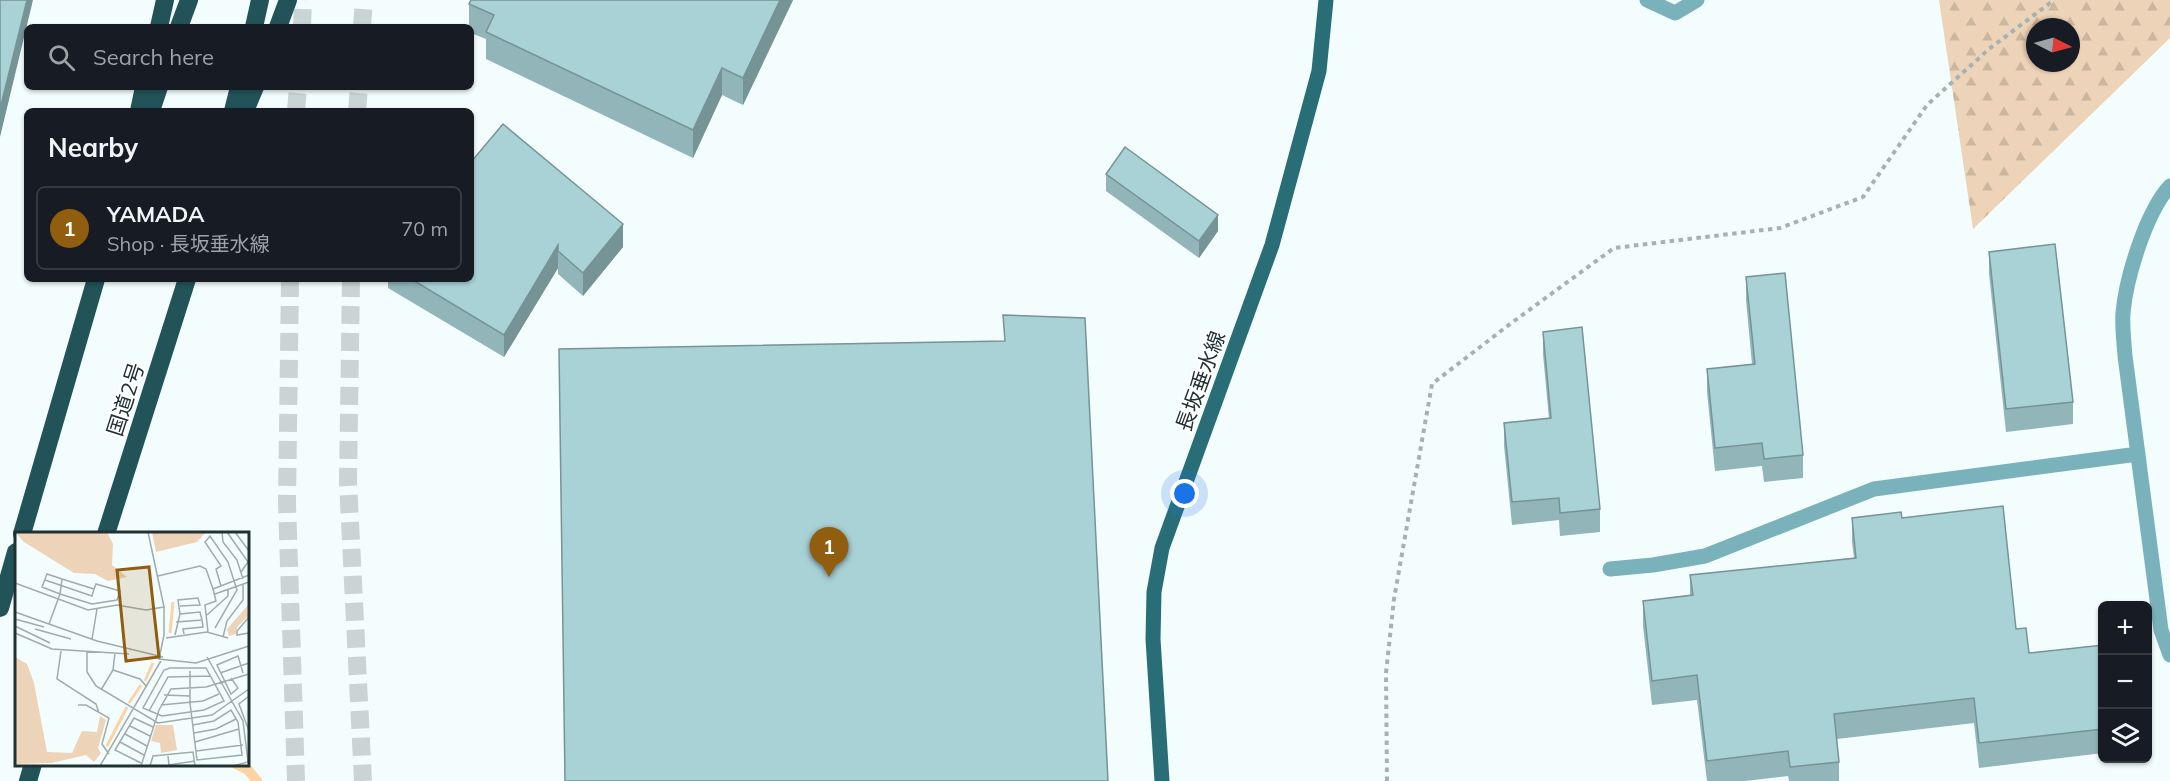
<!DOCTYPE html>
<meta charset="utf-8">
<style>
:root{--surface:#171b24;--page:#20242c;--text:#f1f3f6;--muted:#9ea1a6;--line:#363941;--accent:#915d0e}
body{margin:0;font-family:Mulish,"Noto Sans JP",sans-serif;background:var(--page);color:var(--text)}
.controls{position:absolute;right:18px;bottom:18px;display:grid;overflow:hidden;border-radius:9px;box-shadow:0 2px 4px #0004}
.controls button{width:54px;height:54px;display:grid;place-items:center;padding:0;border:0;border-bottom:2px solid var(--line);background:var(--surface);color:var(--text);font:30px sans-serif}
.compass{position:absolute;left:2026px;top:18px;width:54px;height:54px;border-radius:50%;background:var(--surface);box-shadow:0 2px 4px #0004;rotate:96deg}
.you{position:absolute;left:1185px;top:494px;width:21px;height:21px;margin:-15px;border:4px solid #fff;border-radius:50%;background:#1a73e8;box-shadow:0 0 0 9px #1a73e833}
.badge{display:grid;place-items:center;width:39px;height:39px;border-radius:50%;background:var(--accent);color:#fff;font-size:20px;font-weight:700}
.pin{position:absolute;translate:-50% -50px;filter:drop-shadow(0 2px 3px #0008)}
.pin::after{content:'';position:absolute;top:32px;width:21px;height:18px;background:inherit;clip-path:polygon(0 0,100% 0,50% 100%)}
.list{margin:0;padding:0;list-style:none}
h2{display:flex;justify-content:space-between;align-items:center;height:78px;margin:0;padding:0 24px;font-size:26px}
h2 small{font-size:20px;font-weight:400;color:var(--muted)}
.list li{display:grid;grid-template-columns:39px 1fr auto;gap:18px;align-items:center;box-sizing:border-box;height:84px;margin:0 12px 12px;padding:0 12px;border:2px solid var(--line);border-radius:9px}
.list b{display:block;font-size:22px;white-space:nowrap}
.list p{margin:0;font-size:20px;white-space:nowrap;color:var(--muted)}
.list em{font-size:20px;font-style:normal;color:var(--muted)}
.icon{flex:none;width:33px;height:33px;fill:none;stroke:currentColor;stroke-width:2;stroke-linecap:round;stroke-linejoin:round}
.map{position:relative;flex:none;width:2170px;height:781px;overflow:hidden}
.search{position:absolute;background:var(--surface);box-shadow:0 2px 4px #0004;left:24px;top:24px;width:450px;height:66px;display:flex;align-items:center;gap:15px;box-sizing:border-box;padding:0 21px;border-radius:9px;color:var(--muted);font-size:22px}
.panel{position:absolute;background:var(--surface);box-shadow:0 2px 4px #0004;left:24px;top:108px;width:450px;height:174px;border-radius:9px}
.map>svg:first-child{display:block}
</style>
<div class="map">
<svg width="2170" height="781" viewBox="0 0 2170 781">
<defs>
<pattern id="forest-firs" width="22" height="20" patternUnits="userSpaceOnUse" patternTransform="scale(1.5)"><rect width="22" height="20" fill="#edd3b7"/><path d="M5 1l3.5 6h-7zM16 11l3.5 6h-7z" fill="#cbb69e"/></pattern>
</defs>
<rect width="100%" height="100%" fill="#f4fdfe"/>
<path fill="url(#forest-firs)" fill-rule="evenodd" d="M 1939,0 L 2170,0 L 2170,38 L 1973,229 ZM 2035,27 L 2071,27 L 2071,63 L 2035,63 Z"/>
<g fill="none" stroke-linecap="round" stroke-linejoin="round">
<path stroke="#fbd3a5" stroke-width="10" d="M 236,764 L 248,770 L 257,781"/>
<path stroke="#cad4d5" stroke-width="18" stroke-dasharray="18 9" stroke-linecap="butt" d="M 302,27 L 303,0
M 362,27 L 364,0
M 296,111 L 298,87
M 357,111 L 359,87
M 290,279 L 287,503 L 296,781
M 351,279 L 348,482 L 363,781"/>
<path stroke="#a5b1b2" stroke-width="4" stroke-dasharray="4.5 4.5" stroke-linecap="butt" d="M 1387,781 L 1386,673 L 1394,599 L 1432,384 L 1510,324 L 1614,248 L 1780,228 L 1863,197 L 1927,105 L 1989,49 L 2054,0"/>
<path stroke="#79b2ba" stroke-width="15" d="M 1647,0 L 1675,13 L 1697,0
M 2170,186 C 2146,212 2126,278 2123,313 C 2122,327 2124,342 2125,356 L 2161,630 L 2170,655
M 1610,569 L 1653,565 L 1705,556 L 1874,489 L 2138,454"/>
<path stroke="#296d76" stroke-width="15" d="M 1162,781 L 1153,639 L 1154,592 L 1162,548 L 1272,245 L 1319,71 L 1326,0"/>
<path stroke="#215359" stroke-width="18" d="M 159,27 L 165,0
M 179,27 L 189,0
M 254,27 L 260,0
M 278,27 L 288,0
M 139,111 L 144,87
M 151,111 L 159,87
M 233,111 L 239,87
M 245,111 L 255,87
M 22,534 L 96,279
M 106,534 L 187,279
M 0,608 L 16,552
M 28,781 L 33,764"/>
</g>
<path fill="#91b5b9" d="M 471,0 L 793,0 L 743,105 L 722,95 L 693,158 L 486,59 L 486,39 L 471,33 L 471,27 L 469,27 L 469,4 Z
M 471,162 L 623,247 L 583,296 L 558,274 L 558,268 L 504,357 L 388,288 L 388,279 L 471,279 Z
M 1106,174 L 1218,231 L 1199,258 L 1106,191 Z
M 1989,252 L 2073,402 L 2073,424 L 2006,432 L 1989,274 Z
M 1746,277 L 1803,455 L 1803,478 L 1764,482 L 1762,466 L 1715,471 L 1707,392 L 1707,369 L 1752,364 L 1746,300 Z
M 1543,332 L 1600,509 L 1600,532 L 1560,536 L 1559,520 L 1512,525 L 1504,446 L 1504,423 L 1549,419 L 1543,354 Z
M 1852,518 L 1902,518 L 2016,629 L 2029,653 L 2103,645 L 2103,753 L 1979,768 L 1974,723 L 1837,739 L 1839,762 L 1839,781 L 1789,781 L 1788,776 L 1745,781 L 1707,781 L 1697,700 L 1652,705 L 1643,626 L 1643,601 L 1690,595 L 1690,575 L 1854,558 L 1852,542 Z"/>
<path fill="#769396" d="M 27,0 L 33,0 L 0,137 L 0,109 Z
M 780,0 L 793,0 L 743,105 L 743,78 Z
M 722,68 L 722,95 L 693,158 L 693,130 Z
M 1218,215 L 1218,231 L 1199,258 L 1199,241 Z
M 623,224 L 623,247 L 583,296 L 583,273 Z
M 558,245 L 558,268 L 504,357 L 504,335 Z"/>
<path fill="#a9d2d7" stroke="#769396" stroke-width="1.5" d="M 0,0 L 27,0 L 0,109 Z
M 471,0 L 780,0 L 743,78 L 722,68 L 693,130 L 486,32 L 494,15 L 469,4 Z
M 503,124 L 623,224 L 583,273 L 558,251 L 558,245 L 504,335 L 411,279 L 471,279 L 471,162 Z
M 1125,147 L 1218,215 L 1199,241 L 1106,174 Z
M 2055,244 L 2073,402 L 2006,409 L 1989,252 Z
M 1785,273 L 1803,455 L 1764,459 L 1762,443 L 1715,448 L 1707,369 L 1755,364 L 1746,277 Z
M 1003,315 L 1085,318 L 1108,781 L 565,781 L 559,349 L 1005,341 Z
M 1582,327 L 1600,509 L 1560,513 L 1559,498 L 1512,502 L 1504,423 L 1551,418 L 1543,332 Z
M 2003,506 L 2016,629 L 2026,628 L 2029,653 L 2103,645 L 2103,729 L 1979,743 L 1974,698 L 1834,714 L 1839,762 L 1790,767 L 1788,751 L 1707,761 L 1697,675 L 1652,681 L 1643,601 L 1693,595 L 1690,575 L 1856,558 L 1852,518 L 1901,512 L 1902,518 Z"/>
<g text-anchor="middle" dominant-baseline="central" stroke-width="4.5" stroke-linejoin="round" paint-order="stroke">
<g font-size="21" fill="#203133" stroke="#fff">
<text transform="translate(1200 381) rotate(-70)">長坂垂水線</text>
<text transform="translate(125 399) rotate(-72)">国道2号</text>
</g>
</g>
<g transform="translate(15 532)">
<rect width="234" height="234" fill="#f4fdfe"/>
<path d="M 141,193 L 158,193 L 162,218 L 146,221 L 145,211 L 136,209 Z" fill="#edd3b7"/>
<path d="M 0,0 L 92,0 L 98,12 L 97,33 L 112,45 L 93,49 L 80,42 L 59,41 L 9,10 ZM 137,0 L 191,0 L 182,10 L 141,20 ZM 234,72 L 234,83 L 222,95 L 221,102 L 214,104 L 212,97 ZM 0,125 L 12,132 L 19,151 L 32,220 L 57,221 L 67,199 L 82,200 L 85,184 L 91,188 L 83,216 L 86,221 L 79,230 L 71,223 L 36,231 L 0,232 Z" fill="#edd3b7"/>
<path fill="none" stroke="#fbd3a5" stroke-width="3" d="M 155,101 L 158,70M 130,149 L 138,131M 114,171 L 126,153M 92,214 L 112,175"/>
<path fill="none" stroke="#9fabad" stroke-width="1.5" d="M 133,0 L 149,75M 207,0 L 208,10 L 222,28 L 228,47M 212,0 L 233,30 L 226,40M 220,0 L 234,19M 143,44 L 185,34 L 191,37 L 198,57 L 234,43M 30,48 L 77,64 L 79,57M 0,51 L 73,78 L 102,73 L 131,78 L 149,75 L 149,103 L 144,127 L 181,131 L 234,114M 200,62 L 234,50M 0,80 L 82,109 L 148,125M 192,83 L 213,64 L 213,57M 234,85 L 222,99 L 222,103 L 234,101M 0,87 L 29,95M 161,90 L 187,88 L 185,80 L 165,82M 34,92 L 45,62 L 47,47 L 79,57 L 81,52 L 105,59 L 102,68 L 77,72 L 45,62 L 27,55 L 32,42 L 47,47M 0,94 L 35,111M 200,96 L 222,58 L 213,30 L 195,4 L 190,10 L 206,34 L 201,37 L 206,54M 20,97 L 56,107M 193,100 L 190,73 L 201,69 L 198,57M 0,101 L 37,117 L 114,122M 169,102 L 168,97 L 188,95 L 187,88M 160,103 L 165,82 L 163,68 L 183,66 L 185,73 L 165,74M 208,105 L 212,89 L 228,68 L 228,52M 151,106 L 192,100 L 213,106M 77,107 L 82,77M 46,119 L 42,147 L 81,172 L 84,181M 72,119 L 72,140 L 81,154 L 143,191 L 197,183 L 234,157M 192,125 L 228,189 L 233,230 L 218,234M 155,136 L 191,136 L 209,169 L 189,178 L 147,184 L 128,176 L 149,138 ZM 98,138 L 125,147 L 132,155M 175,139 L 175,171 L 182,228 L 227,223 L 223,190 L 216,178 L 199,189 L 178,193M 205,141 L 234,131M 216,146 L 223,156 L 216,162 L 202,133 L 223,124 L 228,141M 86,158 L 98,138 L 100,121M 149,163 L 175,164M 234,164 L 224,172 L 234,199M 63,173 L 71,173 L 94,186 L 87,212 L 94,222M 146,173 L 188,169 L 204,162M 134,179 L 153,145 L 195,144M 115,194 L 135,204M 179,201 L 201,197 L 221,187M 110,202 L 132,214M 105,210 L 129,223M 180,210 L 224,197M 181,219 L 228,213M 153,224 L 154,233 L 180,229M 126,231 L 100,218 L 119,186 L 138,195M 85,234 L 147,127M 126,234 L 144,178 L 156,157 L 191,155 L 234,142M 135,234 L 138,224 L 178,220 L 180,234"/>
<path fill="#915d0e" fill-opacity="0.15" stroke="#915d0e" stroke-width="3" d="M 134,35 L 144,125 L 111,129 L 102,38 Z"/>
<rect width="234" height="234" fill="none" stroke="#203133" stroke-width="3"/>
</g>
</svg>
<div class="controls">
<button>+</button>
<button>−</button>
<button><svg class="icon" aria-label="layers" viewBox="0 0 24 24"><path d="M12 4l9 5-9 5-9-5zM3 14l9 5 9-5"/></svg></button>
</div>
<svg class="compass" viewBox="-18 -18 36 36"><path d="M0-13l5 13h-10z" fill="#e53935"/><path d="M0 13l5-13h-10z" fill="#9ea1a6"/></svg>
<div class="you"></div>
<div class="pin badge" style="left:829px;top:577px">1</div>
<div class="search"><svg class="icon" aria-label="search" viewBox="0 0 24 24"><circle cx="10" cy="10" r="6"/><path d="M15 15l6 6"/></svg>Search here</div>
<section class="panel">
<h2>Nearby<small></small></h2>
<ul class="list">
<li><span class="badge">1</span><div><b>YAMADA</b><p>Shop · 長坂垂水線</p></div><em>70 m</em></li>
</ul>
</section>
</div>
